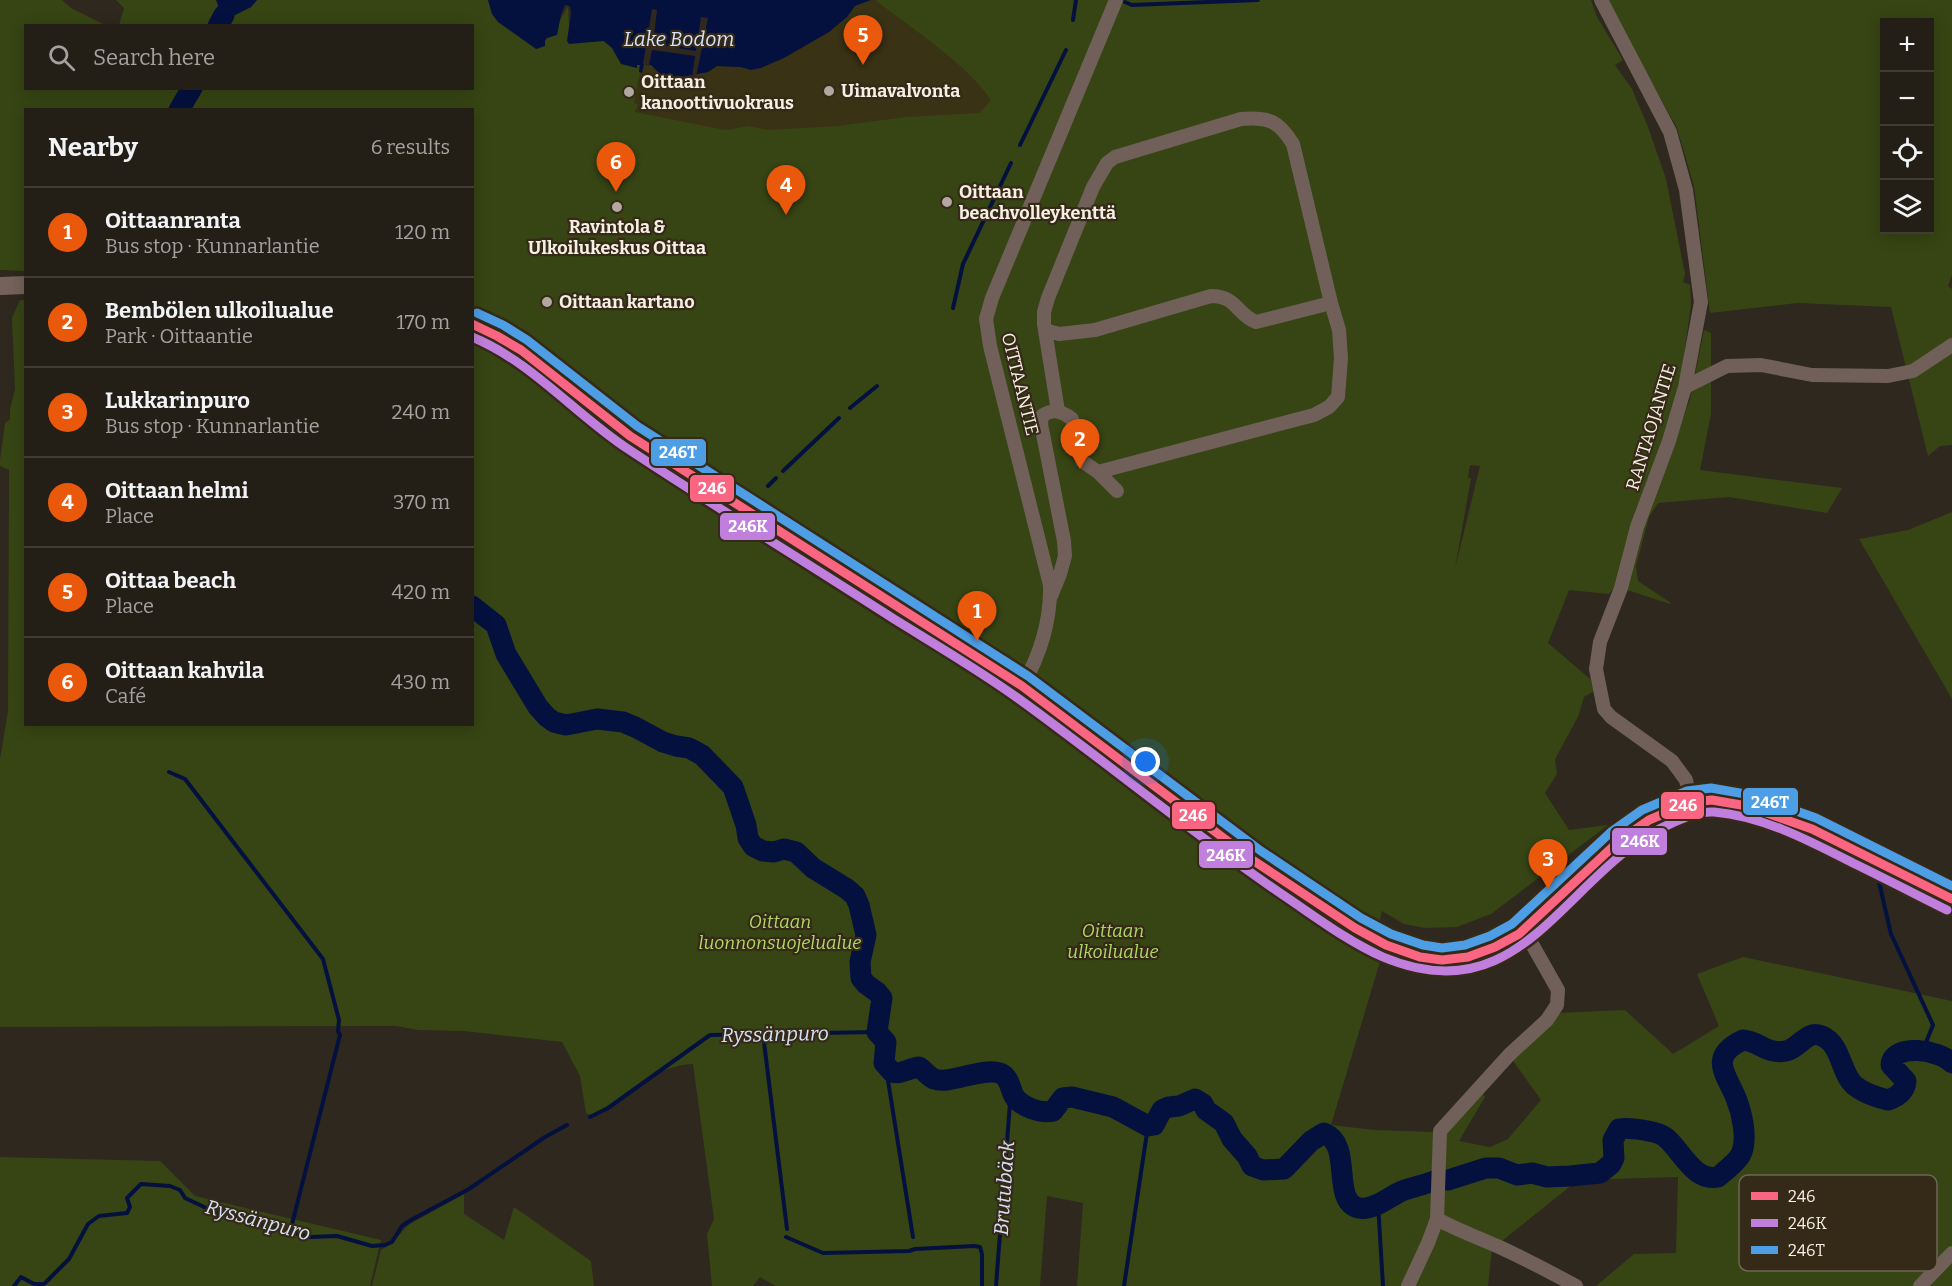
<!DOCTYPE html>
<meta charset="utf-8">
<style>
:root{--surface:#231e16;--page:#2b271f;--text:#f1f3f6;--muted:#a3a2a1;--line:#403c35;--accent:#ea580c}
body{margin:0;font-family:Bitter,serif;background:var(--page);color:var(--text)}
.controls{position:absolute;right:18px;top:18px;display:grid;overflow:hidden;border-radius:0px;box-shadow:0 3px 15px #0003}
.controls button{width:54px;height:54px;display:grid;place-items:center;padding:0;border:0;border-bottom:2px solid var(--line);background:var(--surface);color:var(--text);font:30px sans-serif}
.you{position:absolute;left:1146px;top:762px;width:21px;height:21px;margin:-15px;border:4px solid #fff;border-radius:50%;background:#1a73e8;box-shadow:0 0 0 9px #1a73e833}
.badge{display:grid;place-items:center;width:39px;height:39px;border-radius:50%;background:var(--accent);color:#fff;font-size:20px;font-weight:700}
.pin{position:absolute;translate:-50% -50px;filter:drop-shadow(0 2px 3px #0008)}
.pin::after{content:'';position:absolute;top:32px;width:21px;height:18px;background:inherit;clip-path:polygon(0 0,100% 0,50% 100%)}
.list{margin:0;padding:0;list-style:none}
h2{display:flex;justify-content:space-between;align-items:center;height:78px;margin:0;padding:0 24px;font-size:26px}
h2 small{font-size:20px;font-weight:400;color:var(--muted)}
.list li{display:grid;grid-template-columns:39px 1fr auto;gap:18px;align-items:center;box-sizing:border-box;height:90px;padding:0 24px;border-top:2px solid var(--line)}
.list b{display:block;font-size:22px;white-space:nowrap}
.list p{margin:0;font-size:20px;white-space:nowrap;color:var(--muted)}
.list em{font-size:20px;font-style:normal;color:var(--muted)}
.icon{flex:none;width:33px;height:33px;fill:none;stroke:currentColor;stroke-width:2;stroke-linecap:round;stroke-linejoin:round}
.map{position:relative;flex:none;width:1952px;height:1286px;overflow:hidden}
.search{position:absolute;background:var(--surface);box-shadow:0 3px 15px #0003;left:24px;top:24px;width:450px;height:66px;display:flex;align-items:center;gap:15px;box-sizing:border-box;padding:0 21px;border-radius:0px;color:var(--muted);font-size:22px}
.panel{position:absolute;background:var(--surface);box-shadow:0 3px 15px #0003;left:24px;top:108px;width:450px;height:618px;border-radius:0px}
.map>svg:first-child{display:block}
</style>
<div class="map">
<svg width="1952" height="1286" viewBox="0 0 1952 1286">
<rect width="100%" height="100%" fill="#2f281e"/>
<path fill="#374514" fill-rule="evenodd" d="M 0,0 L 62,0 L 71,8 L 105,25 L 26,26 L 26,88 L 472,88 L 472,26 L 119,25 L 124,8 L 116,0 L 222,0 L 218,11 L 229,18 L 251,7 L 257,0 L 551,0 L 554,31 L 568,6 L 569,26 L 571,15 L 637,68 L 637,65 L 640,65 L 639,72 L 651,65 L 682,77 L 784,58 L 829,32 L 847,17 L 854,6 L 843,0 L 1591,0 L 1597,17 L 1623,60 L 1615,65 L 1632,89 L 1648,127 L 1666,179 L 1685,274 L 1683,282 L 1690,285 L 1691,305 L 1681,376 L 1656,464 L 1640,503 L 1624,549 L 1616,585 L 1609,594 L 1569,590 L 1548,643 L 1590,679 L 1594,691 L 1584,697 L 1578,717 L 1555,759 L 1557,774 L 1545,793 L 1569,830 L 1608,825 L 1491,914 L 1457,927 L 1425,928 L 1404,924 L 1382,911 L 1378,928 L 1382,955 L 1331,1125 L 1374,1130 L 1433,1132 L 1480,1091 L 1485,1097 L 1459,1141 L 1490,1147 L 1508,1139 L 1541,1100 L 1511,1058 L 1558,1013 L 1625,1010 L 1673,1054 L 1719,1026 L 1697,974 L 1743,957 L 1952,1001 L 1952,1286 L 1596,1286 L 1634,1254 L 1676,1253 L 1678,1177 L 1578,1180 L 1492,1249 L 1488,1286 L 1077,1286 L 1083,1203 L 1047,1196 L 1040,1286 L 776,1286 L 760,1277 L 753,1286 L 712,1286 L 707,1234 L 714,1219 L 693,1064 C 655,1065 624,1096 594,1117 L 586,1113 L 580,1076 L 562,1042 L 464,1031 L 419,1030 L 396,1026 L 0,1027 L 0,759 L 8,711 L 9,470 L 0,466 L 0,460 L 5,423 L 10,419 L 10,409 L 15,389 L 12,318 L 20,300 L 26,300 L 26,724 L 472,724 L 472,110 L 26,110 L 25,271 L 0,270 ZM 1470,465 L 1480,466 L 1455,569 L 1471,478 L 1468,478 Z
M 1606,0 L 1952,0 L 1952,275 L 1948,286 L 1952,289 L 1952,445 L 1940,446 L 1928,456 L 1891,307 L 1797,303 L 1710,313 L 1694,186 L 1677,128 ZM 1884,22 L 1930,22 L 1930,230 L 1884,230 Z
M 1704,330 L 1711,333 L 1711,414 L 1700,470 L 1842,488 L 1827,513 L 1729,497 L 1658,503 L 1649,517 L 1636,566 L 1638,581 L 1671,603 L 1670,604 L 1627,590 L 1638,537 L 1690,399 Z
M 1952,512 L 1952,699 L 1859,539 L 1908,530 Z
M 0,1157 L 160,1161 L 195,1196 L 381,1240 L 370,1286 L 0,1286 Z
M 464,1194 L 464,1214 L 504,1240 L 514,1207 L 591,1261 L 594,1286 L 372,1286 L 381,1250 C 398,1241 398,1234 410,1224 Z"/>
<path fill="#393214" d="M 871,0 L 875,0 C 912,29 965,62 991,100 L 980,113 L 906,117 L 837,126 L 767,130 L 749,126 L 725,130 L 635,112 L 638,104 L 634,103 L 638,82 L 643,64 L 682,77 L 708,72 L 717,66 L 740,67 L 751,70 L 761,68 L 784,58 L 829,32 L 847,17 L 855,6 Z"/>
<path fill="#04113f" d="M 216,0 L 257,0 L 251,7 L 229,18 L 218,11 L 218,5 Z
M 488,0 L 871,0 L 855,6 L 847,17 L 829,32 L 784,58 L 761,68 L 751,70 L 740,67 L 717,66 L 708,72 L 682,77 L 660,74 L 651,65 L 644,64 L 642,73 L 639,72 L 640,65 L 637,65 L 637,68 L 621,64 L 612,48 L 604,41 L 569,44 L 567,41 L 571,13 L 570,6 L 565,5 L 561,15 L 557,35 L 547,38 L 545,41 L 545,46 L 536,49 L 498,22 L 492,14 Z"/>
<path fill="#2f281e" d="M 652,9 L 657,10 L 653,44 L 696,51 L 701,17 L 708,18 L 696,77 L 692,77 L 695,56 L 652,50 L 649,65 L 643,64 Z"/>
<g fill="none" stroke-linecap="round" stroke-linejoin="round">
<path stroke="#04113f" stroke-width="4" d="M 1125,2 L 1132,5 L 1258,0
M 1073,20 L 1076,0
M 1020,145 L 1066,50
M 953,308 L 963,264 L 1011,163
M 850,408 L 877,386
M 783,471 L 839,418
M 768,486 L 776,478
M 169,772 L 185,779 L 323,959 L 339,1020 L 338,1031 L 340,1035 L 290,1232
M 1876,869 L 1891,934 L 1933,1025 L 1923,1050
M 763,1034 L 787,1229
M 886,1068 L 913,1237
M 590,1117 L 608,1108 L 710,1035 L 877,1032
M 1378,1203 L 1383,1286
M 786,1237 L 823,1253 L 909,1251 L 915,1249
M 915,1249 L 974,1246 L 980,1247 L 982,1254 L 982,1286
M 14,1286 L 21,1277 L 34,1284 L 44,1284 L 69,1259 L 88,1224 L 99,1216 L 127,1213 L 130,1207 L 127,1198 L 141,1184 L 170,1186 L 180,1190 L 185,1198 L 219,1214 L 310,1237 L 337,1236 L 372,1246 L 385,1245 L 392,1242 L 402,1226 L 411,1220 L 469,1189 L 545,1137 L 567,1125
M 996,1286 L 1011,1090
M 1124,1286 L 1148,1126"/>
<path stroke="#04113f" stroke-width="21" d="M 218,26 L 224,15
M 179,110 L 192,88
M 472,606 L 496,625 L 506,654 L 538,707 L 547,717 L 554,722 L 566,725 L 597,719 L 623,722 L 635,727 L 663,742 L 676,746 L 689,748 L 702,755 L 733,787 L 746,825 L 748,838 L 753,846 L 763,851 L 774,852 L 784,849 L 796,852 L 813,868 L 847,889 L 855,896 L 859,905 L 866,935 L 860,962 L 861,978 L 866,984 L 877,992 L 882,998 L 877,1032 L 886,1042 L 884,1063 L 892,1072 C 901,1075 909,1068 919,1067 C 924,1070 928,1076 934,1079 C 950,1085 981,1067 1000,1073 C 1010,1077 1010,1089 1014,1096 C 1021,1107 1041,1114 1053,1111 L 1063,1098 L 1072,1097 L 1113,1107 L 1148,1126 L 1154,1125 L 1162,1110 L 1169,1107 L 1179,1106 L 1195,1099 L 1203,1104 L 1206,1110 L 1224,1123 L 1232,1139 L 1247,1156 L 1252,1166 L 1263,1170 L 1284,1169 L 1311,1141 L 1324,1133 C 1354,1145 1330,1201 1359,1208 C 1374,1211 1390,1196 1402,1191 C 1413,1187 1423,1185 1434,1181
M 1448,1180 L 1486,1168 L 1499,1168 L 1517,1175 L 1532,1173 L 1547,1177 L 1570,1176 L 1600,1173 L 1611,1164 L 1614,1158 L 1613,1140 L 1619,1129 C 1628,1127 1658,1131 1665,1137 C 1681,1149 1693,1182 1718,1177 C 1724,1172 1738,1161 1741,1154 C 1748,1139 1742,1113 1736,1098 C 1727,1075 1707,1057 1743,1040 C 1759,1041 1767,1055 1786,1051 C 1800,1048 1807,1029 1822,1036 C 1842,1045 1840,1072 1854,1085 C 1863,1093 1876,1097 1888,1100 C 1897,1097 1905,1092 1906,1081 L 1891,1065 C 1893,1042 1940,1050 1952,1063"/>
<path stroke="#716059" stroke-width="14" d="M 1601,0 L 1670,132 L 1686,190 L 1701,302 L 1685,387 L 1669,441 L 1637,527 L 1621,588 L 1600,642 L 1596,669 L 1604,709 L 1611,717 L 1672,761 L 1686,780 L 1691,802
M 1045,330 L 1059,334 L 1095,330 L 1211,296 C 1237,296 1236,314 1256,322 L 1331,303
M 1685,387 L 1727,366 L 1761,365 L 1812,375 L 1888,376 L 1913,371 L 1952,345
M 1058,411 L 1044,324 L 1044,312 L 1048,298 L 1093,187 L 1107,163 L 1115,157 L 1241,119 C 1268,117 1278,120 1293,144 L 1331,303 L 1339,330 L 1341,358 L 1338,397 L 1329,407 L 1314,415 L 1098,472
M 1051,596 L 1060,574 L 1065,556 L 1064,541 L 1041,424 L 1042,416 C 1053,408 1062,411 1072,419 L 1082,461 L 1098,472 L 1117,491
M 1022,686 C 1040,656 1051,620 1050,585 L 990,346 L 986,319 L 992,298 L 1116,0
M 1437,1219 C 1457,1230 1477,1237 1497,1246 C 1524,1258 1550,1272 1576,1286
M 1408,1286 L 1428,1243 L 1437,1219 L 1440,1131 L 1509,1055 L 1547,1020 L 1557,1005 L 1558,990 L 1524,930
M 1920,1286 L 1952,1253"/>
<path stroke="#75625a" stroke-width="18" d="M 0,286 L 26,285
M 472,324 C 508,337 535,361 564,385 C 585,403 607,419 630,436 L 1022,686 L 1254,861 L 1305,895 L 1355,928 L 1386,945 L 1420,957 L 1442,960 L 1468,957 L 1495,947 L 1519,934 L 1619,841 L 1649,820 L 1691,802 L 1712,800 L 1747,806 L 1776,815 L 1812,829 L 1952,899"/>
<g stroke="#352918" stroke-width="14">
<path id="bus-1" d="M 472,324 L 497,336 L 521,350 L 630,436 L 1022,686 L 1254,861 L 1355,928 L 1386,945 L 1420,957 L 1442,960 L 1468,957 L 1495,947 L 1519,934 L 1619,841 L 1649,820 L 1691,802 L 1712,800 L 1747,806 L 1812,829 L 1952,899"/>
</g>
<g stroke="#352918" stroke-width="14">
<path id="bus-2" d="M 472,337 C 531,361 576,415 628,449 C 716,507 805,562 894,619 C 936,645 979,670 1019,699 C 1109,764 1194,835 1286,897 C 1317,918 1349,942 1383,957 C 1526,1017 1565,869 1672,823 C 1686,817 1698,811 1714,812 C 1763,816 1810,841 1853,863 C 1884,878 1915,894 1947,910"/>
</g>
<g stroke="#352918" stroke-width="14">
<path id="bus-3" d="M 477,313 L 503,325 L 527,340 L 637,426 L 1028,676 L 1261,851 L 1361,918 L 1391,934 L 1423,945 L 1442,948 L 1465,945 L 1490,936 L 1512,924 L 1611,832 L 1642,810 L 1687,791 L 1711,788 L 1751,795 L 1816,818 L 1952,886"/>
</g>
<use href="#bus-1" stroke="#fa6682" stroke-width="9"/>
<use href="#bus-2" stroke="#c07fdc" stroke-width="9"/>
<use href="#bus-3" stroke="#4d9ee5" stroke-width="9"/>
</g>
<g fill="#b1a99f" stroke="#352918" stroke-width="2">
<circle cx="829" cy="91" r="6"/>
<circle cx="629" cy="92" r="6"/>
<circle cx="947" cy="202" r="6"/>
<circle cx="617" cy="207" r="6"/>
<circle cx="547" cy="302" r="6"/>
</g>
<g text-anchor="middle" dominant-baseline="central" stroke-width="4.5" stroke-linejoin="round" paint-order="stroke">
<g font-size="18" font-weight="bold" fill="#f7efe4" stroke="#352918" text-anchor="start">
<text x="641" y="82">Oittaan<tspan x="641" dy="21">kanoottivuokraus</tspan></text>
<text x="841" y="91">Uimavalvonta</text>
<text x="959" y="192">Oittaan<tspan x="959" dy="21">beachvolleykenttä</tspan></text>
<text x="617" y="227" text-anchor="middle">Ravintola &amp;<tspan x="617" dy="21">Ulkoilukeskus Oittaa</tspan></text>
<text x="559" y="302">Oittaan kartano</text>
</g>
<g font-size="18" fill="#f7efe4" stroke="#352918">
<text transform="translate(1020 384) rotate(76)">OITTAANTIE</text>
<text transform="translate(1651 427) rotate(-73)">RANTAOJANTIE</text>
</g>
<g font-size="18" font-style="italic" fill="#afd962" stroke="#352918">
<text x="780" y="922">Oittaan<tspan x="780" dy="21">luonnonsuojelualue</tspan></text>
<text x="1113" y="931">Oittaan<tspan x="1113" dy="21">ulkoilualue</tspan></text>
</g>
<g font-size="20" font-style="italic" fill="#d5e1f6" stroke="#352918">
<text x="679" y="39">Lake Bodom</text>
<text transform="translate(775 1034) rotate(-1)">Ryssänpuro</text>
<text transform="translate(1004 1188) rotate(-86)">Brutubäck</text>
<text transform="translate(258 1220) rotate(15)">Ryssänpuro</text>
</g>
</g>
<rect x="1739" y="1175" width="198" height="96" rx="9" fill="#352918" stroke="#6f6455" stroke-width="1.5"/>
<rect x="1751" y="1192" width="27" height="8" fill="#fa6682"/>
<rect x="1751" y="1219" width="27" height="8" fill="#c07fdc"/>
<rect x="1751" y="1246" width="27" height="8" fill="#4d9ee5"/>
<g font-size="16" fill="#f7efe4">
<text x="1788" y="1202">246</text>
<text x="1788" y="1229">246K</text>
<text x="1788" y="1256">246T</text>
</g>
<g stroke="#352918" stroke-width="2">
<rect x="650" y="438" width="57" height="29" rx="6" fill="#4d9ee5"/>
<rect x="689" y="474" width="46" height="29" rx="6" fill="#fa6682"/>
<rect x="719" y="512" width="57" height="29" rx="6" fill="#c07fdc"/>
<rect x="1742" y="787" width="57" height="29" rx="6" fill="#4d9ee5"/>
<rect x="1660" y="791" width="45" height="29" rx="6" fill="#fa6682"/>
<rect x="1171" y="801" width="45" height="29" rx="6" fill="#fa6682"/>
<rect x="1611" y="827" width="57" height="29" rx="6" fill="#c07fdc"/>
<rect x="1198" y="840" width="56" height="29" rx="6" fill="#c07fdc"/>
</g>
<g font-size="16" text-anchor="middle" font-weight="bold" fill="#fff">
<text x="678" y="458">246T</text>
<text x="712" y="494">246</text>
<text x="748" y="532">246K</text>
<text x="1770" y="808">246T</text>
<text x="1683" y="811">246</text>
<text x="1193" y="821">246</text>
<text x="1640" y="847">246K</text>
<text x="1226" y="861">246K</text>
</g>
</svg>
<div class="controls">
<button>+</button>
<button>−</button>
<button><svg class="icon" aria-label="locate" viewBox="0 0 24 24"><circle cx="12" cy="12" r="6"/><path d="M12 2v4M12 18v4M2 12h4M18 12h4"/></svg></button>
<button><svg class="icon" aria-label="layers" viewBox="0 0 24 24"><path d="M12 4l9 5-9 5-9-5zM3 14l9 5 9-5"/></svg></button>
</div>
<div class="you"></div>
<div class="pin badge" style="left:977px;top:641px">1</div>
<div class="pin badge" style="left:1080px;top:469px">2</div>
<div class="pin badge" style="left:1548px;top:889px">3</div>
<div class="pin badge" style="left:786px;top:215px">4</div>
<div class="pin badge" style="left:863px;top:65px">5</div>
<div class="pin badge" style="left:616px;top:192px">6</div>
<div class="search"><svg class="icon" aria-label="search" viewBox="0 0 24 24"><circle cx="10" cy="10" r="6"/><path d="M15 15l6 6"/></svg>Search here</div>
<section class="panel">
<h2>Nearby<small>6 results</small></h2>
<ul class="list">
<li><span class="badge">1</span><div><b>Oittaanranta</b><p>Bus stop · Kunnarlantie</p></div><em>120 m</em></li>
<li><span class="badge">2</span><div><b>Bembölen ulkoilualue</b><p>Park · Oittaantie</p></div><em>170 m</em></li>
<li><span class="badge">3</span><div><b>Lukkarinpuro</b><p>Bus stop · Kunnarlantie</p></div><em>240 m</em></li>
<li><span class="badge">4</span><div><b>Oittaan helmi</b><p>Place</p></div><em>370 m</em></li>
<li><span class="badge">5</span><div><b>Oittaa beach</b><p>Place</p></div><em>420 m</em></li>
<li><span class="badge">6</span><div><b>Oittaan kahvila</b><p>Café</p></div><em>430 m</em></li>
</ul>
</section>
</div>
